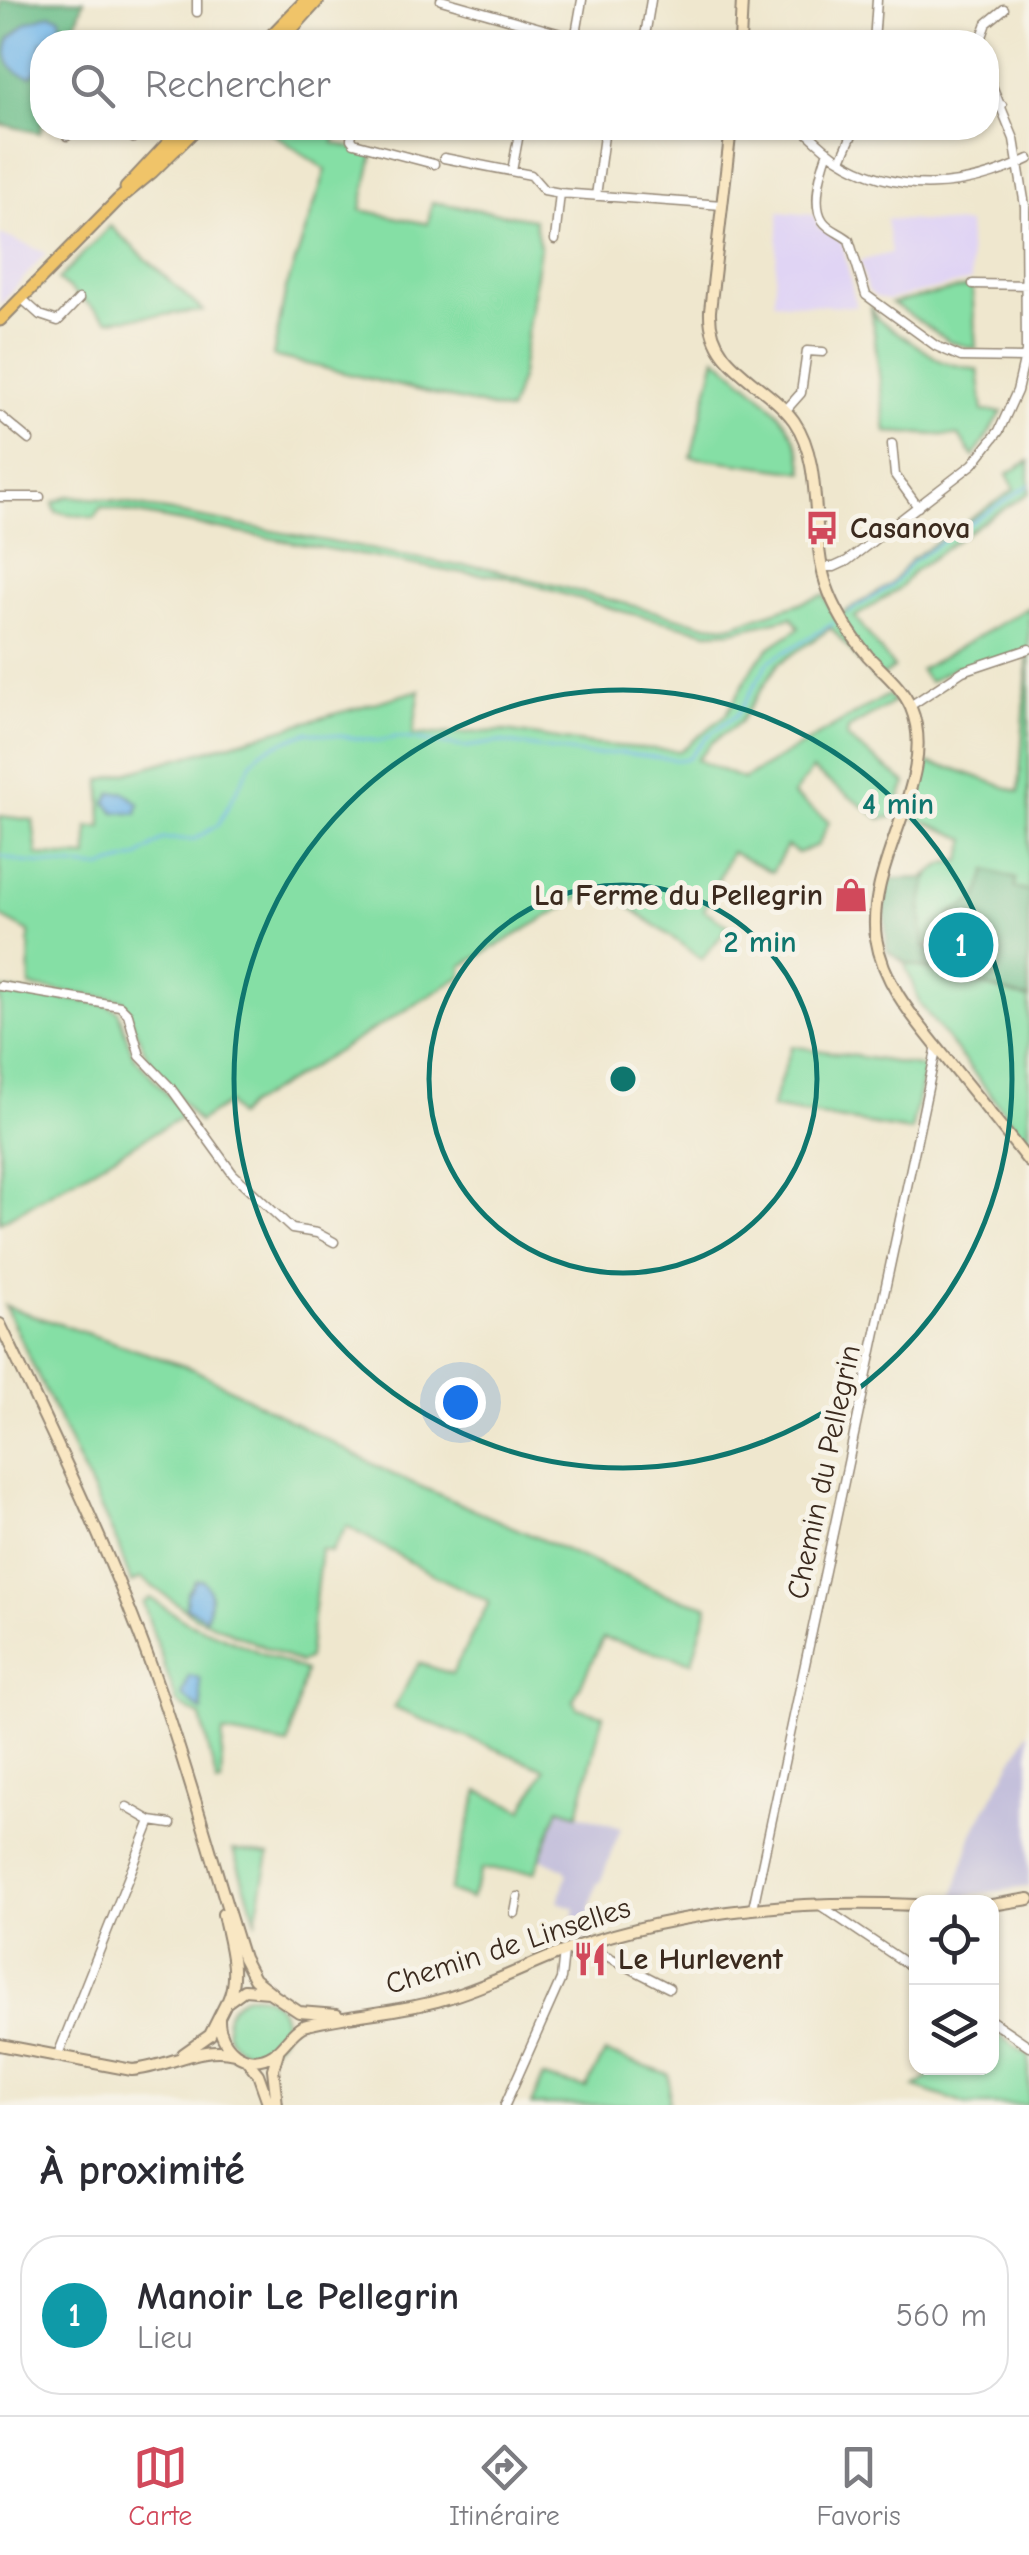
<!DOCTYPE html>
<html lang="fr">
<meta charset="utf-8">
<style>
:root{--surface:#fff;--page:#f7f7f7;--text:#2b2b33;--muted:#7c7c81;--line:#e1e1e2;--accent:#d1495b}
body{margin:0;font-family:"Comic Neue",sans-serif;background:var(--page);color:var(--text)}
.controls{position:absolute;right:30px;bottom:30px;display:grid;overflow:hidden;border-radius:20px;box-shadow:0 2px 8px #0004}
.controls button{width:90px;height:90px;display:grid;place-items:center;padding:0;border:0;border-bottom:2px solid var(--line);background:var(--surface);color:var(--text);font:50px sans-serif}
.you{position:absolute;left:460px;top:1402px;width:35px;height:35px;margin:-25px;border:8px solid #fff;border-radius:50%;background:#1a73e8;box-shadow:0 0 0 15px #1a73e833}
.badge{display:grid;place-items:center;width:65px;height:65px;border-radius:50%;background:var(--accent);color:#fff;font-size:32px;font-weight:700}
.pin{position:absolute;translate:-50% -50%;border:5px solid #fff;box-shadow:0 2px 10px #0006}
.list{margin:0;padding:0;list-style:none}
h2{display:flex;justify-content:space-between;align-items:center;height:130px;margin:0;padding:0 40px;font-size:42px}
h2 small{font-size:32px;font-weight:400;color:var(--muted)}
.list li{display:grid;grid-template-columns:65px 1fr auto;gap:30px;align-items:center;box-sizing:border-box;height:160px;margin:0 20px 20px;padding:0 20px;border:2px solid var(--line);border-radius:40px}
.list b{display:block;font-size:38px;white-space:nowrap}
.list p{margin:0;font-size:32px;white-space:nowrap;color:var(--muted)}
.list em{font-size:32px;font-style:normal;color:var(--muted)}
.icon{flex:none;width:55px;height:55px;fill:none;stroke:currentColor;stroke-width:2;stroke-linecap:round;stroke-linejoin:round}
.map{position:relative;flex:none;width:1029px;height:2105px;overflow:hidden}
.search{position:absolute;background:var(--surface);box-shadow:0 2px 8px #0004;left:30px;right:30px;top:30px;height:110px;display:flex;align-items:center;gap:25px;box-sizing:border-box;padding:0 35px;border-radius:40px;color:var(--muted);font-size:38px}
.sheet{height:310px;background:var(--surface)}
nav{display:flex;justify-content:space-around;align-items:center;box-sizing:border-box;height:140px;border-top:2px solid var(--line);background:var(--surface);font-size:28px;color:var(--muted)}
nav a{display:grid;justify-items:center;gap:5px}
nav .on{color:var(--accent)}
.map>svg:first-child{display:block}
</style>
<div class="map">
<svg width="1029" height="2105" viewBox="0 0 1029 2105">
<rect width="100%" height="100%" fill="#f7f3e8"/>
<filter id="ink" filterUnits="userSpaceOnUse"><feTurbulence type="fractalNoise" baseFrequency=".01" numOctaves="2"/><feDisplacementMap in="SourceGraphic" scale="20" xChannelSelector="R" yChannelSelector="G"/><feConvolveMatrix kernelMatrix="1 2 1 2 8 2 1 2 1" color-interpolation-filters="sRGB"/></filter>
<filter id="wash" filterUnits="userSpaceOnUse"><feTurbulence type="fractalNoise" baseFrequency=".0048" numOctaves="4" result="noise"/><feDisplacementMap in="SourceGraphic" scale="40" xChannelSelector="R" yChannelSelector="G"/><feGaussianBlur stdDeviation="2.25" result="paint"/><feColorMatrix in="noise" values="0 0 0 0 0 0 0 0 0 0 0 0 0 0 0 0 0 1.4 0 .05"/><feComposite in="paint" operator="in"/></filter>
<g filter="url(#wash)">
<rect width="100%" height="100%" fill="#efe7ce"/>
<path fill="#e0d4f4" d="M 779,212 L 813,215 L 819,228 L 842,242 L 856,307 L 774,302 Z
M 886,219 L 968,224 L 971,281 L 887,300 L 874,296 L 868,290 L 860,261 L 891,253 Z
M 0,234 L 46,253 L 0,305 Z"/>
<path fill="#c4c0db" d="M 1029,1731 L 1029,1887 L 954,1897 L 973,1832 Z
M 559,1808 L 621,1828 L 600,1883 L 597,1883 L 590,1909 L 595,1936 L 582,1940 L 571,1931 L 575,1908 L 558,1902 L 567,1874 L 564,1869 L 540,1858 Z"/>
<path fill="#85dfa5" stroke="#608462" stroke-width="2.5" d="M 265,128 L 339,128 L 334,143 L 373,154 L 361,210 L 428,224 L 432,202 L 534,219 L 540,247 L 520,380 L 509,412 L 273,356 L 286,289 L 326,170 Z
M 110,226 L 203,311 L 108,320 L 58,280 Z
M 972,286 L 976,349 L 951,342 L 892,303 Z
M 871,306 L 877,319 L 942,362 L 978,370 L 983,411 L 1002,412 L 974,457 L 959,436 L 886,432 Z
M 716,357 C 755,392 798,416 804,472 L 691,457 Z
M 1029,461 L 1029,493 L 981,523 L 913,572 L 900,588 L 855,617 L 894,668 L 876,680 L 831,628 L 778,664 L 740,722 L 711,743 L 697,760 L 743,779 L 888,695 L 894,702 L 848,729 L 847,738 L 906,783 L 892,817 L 881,819 L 812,770 L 793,795 L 829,822 L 818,845 L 798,853 L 787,846 L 772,872 L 731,852 L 704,910 L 729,926 L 702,959 L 601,886 L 462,966 L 462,976 L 247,1106 L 237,1117 L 228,1103 L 198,1122 L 149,1060 L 122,1000 L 30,987 L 29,932 L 0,916 L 0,816 L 33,820 L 37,855 L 88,857 L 88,827 L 102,827 L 101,780 L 420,690 L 413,735 L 506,731 L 590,744 L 680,751 L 726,715 L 755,664 L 769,648 L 799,628 L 792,617 L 732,631 L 708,632 L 613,609 L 504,576 L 453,572 L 101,507 L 95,518 L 56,512 L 53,503 L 68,496 L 102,499 L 454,565 L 488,568 L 703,624 L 730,626 L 824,595 L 836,617 L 890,585 L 912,559 L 1015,489 L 1007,474 Z
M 1029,607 L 1029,892 L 1014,888 L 978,898 L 952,913 L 942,935 L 924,948 C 921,914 914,861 961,861 L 967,839 L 910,816 L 924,763 L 955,769 L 1019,792 L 1028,653 L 959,670 L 956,666 L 929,682 L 920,670 Z
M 904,962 L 1029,999 L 1029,1144 L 920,1004 Z
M 0,989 L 107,1005 L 118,1011 L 133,1055 L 185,1115 L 0,1222 Z
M 792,1046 L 925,1067 L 911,1131 L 771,1108 Z
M 5,1306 L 193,1369 L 392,1474 L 665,1594 L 708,1606 L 692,1662 L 603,1638 L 573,1701 L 577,1708 L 603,1715 L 578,1814 L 559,1808 L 535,1872 L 482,1869 L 471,1899 L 449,1891 L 479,1791 L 523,1810 L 545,1769 L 394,1708 L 419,1663 L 452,1674 L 489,1602 L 424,1570 L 347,1526 L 331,1552 L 321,1549 L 308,1658 L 300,1663 L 194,1616 L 141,1578 L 131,1583 L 118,1545 Z
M 150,1598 L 187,1622 L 305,1671 L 288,1745 L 223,1733 L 221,1784 L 217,1784 L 201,1717 L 177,1703 L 143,1603 Z
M 233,1850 L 269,1855 L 256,1920 Z
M226 2024a29 29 0 1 1 58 0a29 29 0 1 1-58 0Z
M 992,2031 L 1029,2056 L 1029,2105 L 968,2105 L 915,2087 L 942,2068 L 992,2068 Z
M 605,2053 L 669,2075 L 669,2105 L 531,2105 L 543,2077 L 586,2088 Z"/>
<path fill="#6cbe8a" stroke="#547454" stroke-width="2.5" d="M 0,0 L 84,0 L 70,42 L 42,42 L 42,125 L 40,133 L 0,124 Z
M 987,870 L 1016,879 L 1015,888 L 1029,892 L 1029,999 L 904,962 L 887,951 L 883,885 L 888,879 L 924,878 L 928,874 L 921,909 L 924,947 L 974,964 L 982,930 L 950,922 L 952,913 L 978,898 Z"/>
<path fill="#73b7e9" stroke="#577084" stroke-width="2.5" d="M 50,14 L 60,17 L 61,28 L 54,42 L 42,42 L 42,64 L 32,76 C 11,75 1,57 10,38 L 26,23 Z
M 124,792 L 139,803 L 137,814 L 115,812 L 106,803 L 111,793 Z
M 196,1580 L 203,1580 C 214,1592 210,1604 206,1618 L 186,1607 L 187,1594 Z
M 189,1676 L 200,1678 L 202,1711 L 182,1696 Z"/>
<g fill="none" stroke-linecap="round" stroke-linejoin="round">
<path stroke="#73b7e9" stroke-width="2.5" d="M 848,613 L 891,586 L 913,561 L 1029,485
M 0,856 L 23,862 L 99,868 L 138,857 L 163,839 L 195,839 L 218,825 L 252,762 L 261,751 L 308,732 L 378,741 L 397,737 L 465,747 L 499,742 L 590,755 L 621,753 L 678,760 L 689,758 L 705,738 L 738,714 L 769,661 L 834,623"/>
</g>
</g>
<g filter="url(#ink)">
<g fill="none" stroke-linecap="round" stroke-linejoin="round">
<g stroke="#958876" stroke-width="11">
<path id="street" d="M 441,0 L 575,38
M 197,12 L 197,0
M 875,36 L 894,42
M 163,40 L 164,42
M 575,40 L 582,0
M 644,42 L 651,0
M 874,42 L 877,0
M 980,42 L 987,23 L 1004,9
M 986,110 L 1002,105
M 121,128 L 133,138 L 144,128
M 158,128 L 171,140
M 353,128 L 351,139 L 354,143 L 434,164
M 802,128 C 813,138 824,149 837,158 C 897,197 968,189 1029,159
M 67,136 L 75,128
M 828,151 C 822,168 811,205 823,221 C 829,230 841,233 849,240 L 866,295 L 936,346 L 961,357 L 1025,358
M 444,158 L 531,175 L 544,190 L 560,193
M 841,160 L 855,128
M 512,171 L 520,128
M 596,196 L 605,128
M 555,240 L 560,193 L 722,205
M 973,284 L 1029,285
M 21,298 L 40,315 L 58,321 L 79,299
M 785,411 L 801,393 L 807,351 L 823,352
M 0,416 L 29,440
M 892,444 L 895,475 L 918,507
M 0,497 L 40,497
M 822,567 L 834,567 L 847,561 L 973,464 L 999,431 L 1017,391 L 1026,352 L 1025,206 L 1014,139 L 986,71
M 910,706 L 963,671 L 1029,649
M 0,986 L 120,1006 L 128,1014 L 140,1056 L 170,1087 L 233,1174 L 292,1229 L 317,1233 L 334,1242
M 127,1807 L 151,1821
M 821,1906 L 916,1970
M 753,1908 L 937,1046
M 515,1913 L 518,1897
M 583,1944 L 669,1988
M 992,2021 L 1029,2046
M 57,2057 L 151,1821 L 171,1824
M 505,2105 L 561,1979 L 564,1952"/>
</g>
<g stroke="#958876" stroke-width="14">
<path id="secondary" d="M 740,42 L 742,0
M 731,128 L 710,311 C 708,368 765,381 794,421 C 824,464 810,534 826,584 C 835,611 850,634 868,656 C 883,672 903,688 911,708 C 940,777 865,864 876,938 C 884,989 922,1027 953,1067 C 978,1098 1004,1130 1029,1162
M 0,1324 C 55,1439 111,1554 154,1674 C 188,1767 213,1864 243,1958 L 254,1979 L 273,1994
M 992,1905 L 1029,1899
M 223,1914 C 228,1940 240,1974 228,2000
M 219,2018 C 218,2047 246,2071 273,2054 C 285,2046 290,2033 303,2026 C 349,2014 398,2013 444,1999 C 496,1984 542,1957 593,1941 C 698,1908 807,1900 916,1905
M 0,2045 L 132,2070 C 166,2068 201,2044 234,2053
M 183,2054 L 210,2035 L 226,2003 L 244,1990 L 269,1992 L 299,2012 L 337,2015
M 246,2059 L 258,2074 L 269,2105
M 277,2105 L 273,2069 L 278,2052"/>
</g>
<g stroke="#958876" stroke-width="15">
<path id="primary" d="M 265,42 L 306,0
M 280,42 L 318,0
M 126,188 L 182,128
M 0,320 L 118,200 L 152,172 L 197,128"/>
</g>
<use href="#street" stroke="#fff" stroke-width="8"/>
<use href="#secondary" stroke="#f9e7c3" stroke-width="10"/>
<use href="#primary" stroke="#f0c469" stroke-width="11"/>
</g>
</g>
<g fill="none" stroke="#0f766e" stroke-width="5">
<circle cx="623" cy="1079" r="194"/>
<circle cx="623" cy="1079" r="389"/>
</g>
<defs>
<g id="bus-bare" transform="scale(2.7)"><path d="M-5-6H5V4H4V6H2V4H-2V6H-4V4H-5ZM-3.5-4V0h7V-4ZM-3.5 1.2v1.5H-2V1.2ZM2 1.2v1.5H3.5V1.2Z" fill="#d1495b" stroke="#f7f3e8" stroke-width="2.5" paint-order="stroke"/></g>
<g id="shop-bare" transform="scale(2.7)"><path d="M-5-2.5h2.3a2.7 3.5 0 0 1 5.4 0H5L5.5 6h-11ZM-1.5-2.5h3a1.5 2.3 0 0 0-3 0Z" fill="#d1495b" stroke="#f7f3e8" stroke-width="2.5" paint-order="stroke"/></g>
<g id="restaurant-bare" transform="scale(2.7)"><path d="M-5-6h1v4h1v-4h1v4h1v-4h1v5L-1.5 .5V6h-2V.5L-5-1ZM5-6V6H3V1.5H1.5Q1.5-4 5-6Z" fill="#d1495b" stroke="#f7f3e8" stroke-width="2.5" paint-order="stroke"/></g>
</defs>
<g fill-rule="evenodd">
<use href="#bus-bare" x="822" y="528"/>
<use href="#shop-bare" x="851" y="895"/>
<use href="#restaurant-bare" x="590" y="1959"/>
</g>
<g text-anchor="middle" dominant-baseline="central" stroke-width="10" stroke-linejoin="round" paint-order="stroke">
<g font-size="30" font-weight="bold" fill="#3b2a1e" stroke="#f7f3e8" text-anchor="start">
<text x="850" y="528">Casanova</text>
<text x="823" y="895" text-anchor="end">La Ferme du Pellegrin</text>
<text x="618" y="1959">Le Hurlevent</text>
</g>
<g font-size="30" fill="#3b2a1e" stroke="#f7f3e8">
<text transform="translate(824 1472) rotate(-78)">Chemin du Pellegrin</text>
<text transform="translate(508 1946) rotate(-18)">Chemin de Linselles</text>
</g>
</g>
<circle cx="623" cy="1079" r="15" fill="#0f766e" stroke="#f7f3e8" stroke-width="5"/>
<g font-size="30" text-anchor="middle" font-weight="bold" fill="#0f766e" stroke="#f7f3e8" stroke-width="10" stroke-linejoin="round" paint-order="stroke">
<text x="898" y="814">4 min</text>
<text x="760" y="952">2 min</text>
</g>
</svg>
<div class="controls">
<button><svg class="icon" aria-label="locate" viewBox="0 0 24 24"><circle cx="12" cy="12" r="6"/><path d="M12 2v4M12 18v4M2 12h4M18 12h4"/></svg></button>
<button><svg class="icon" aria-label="layers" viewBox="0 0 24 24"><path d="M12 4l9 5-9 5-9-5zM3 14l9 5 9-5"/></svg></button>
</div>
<div class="you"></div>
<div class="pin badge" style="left:961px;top:945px;background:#0f9aa8">1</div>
<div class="search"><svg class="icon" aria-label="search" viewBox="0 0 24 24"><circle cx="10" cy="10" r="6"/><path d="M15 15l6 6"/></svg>Rechercher</div>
</div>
<section class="sheet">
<h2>À proximité<small></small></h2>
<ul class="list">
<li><span class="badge" style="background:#0f9aa8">1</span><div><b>Manoir Le Pellegrin</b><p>Lieu</p></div><em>560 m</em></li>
</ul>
</section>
<nav>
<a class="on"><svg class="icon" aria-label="map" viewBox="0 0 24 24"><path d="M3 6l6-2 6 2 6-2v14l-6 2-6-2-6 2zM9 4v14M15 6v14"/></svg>Carte</a>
<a><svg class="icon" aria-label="directions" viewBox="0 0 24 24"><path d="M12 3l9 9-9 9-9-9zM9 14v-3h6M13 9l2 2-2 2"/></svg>Itinéraire</a>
<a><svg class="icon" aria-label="saved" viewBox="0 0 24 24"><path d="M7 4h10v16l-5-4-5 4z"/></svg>Favoris</a>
</nav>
